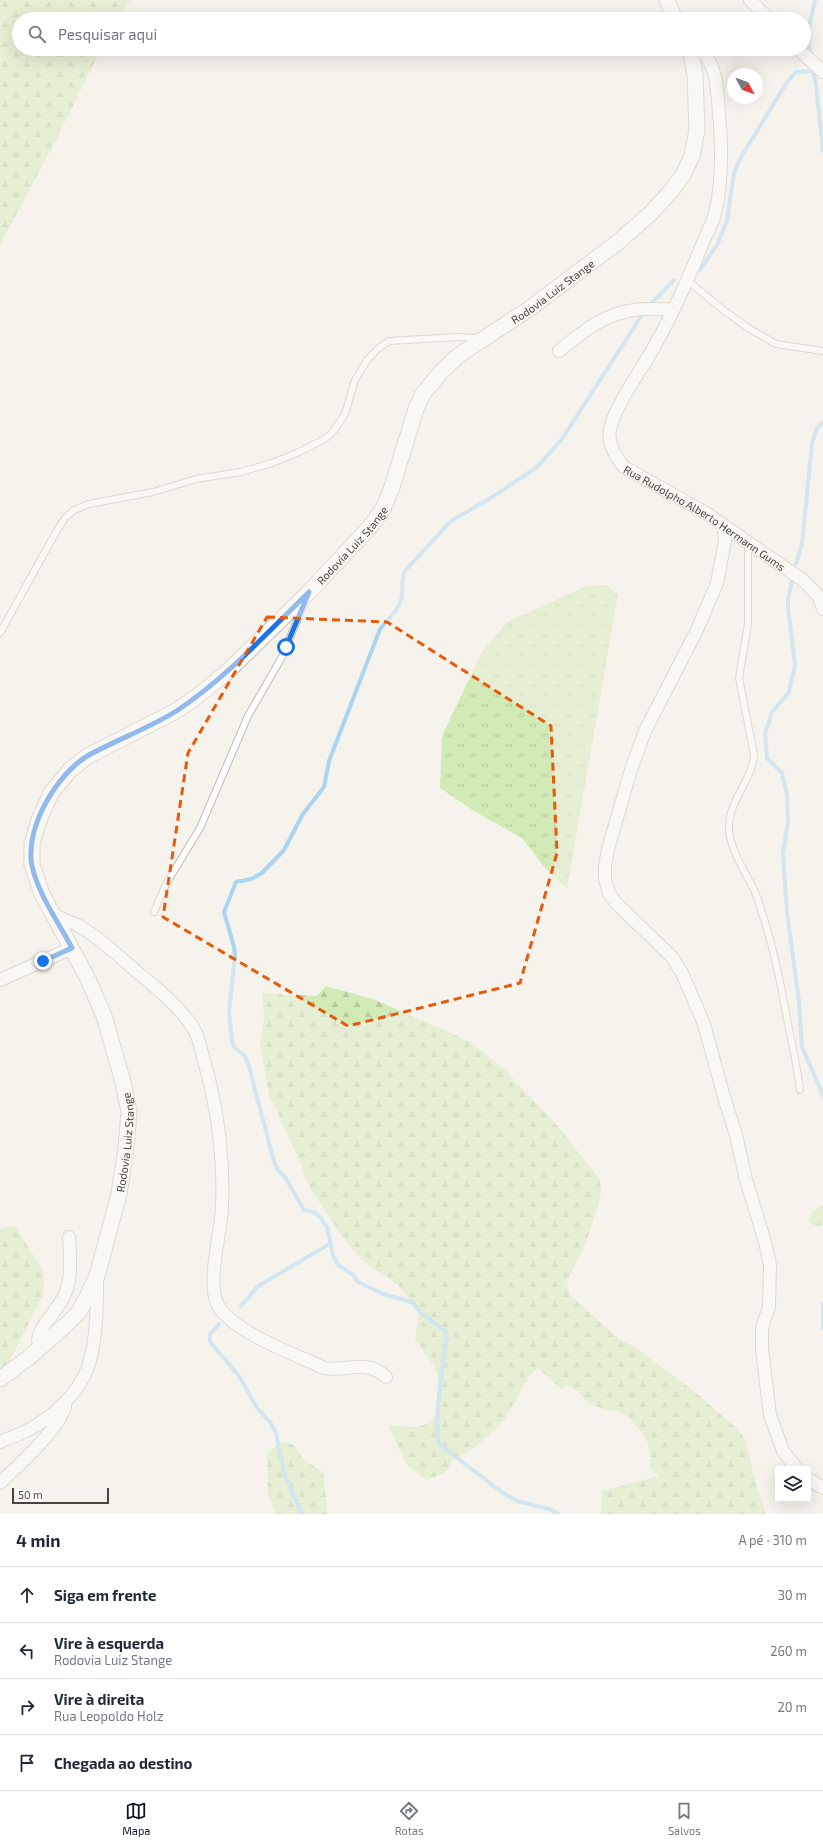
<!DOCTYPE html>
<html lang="pt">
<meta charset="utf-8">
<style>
:root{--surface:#fff;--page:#f6f6f7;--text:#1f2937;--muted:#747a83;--line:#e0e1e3;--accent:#111827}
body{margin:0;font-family:"Exo 2",sans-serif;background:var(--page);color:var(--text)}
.controls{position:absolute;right:12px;bottom:12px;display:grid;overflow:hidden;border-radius:4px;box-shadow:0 4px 16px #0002}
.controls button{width:36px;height:36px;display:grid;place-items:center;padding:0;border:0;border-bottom:1px solid var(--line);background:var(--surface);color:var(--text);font:20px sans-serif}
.compass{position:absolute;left:727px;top:68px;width:36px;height:36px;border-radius:50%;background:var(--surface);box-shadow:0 4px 16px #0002;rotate:131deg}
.scale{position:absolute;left:12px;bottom:10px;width:97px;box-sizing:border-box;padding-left:4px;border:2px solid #4b4439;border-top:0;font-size:11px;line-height:14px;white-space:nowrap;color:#4b4439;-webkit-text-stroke:3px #fff;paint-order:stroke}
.stop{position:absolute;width:12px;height:12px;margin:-9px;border:3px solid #1a73e8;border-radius:50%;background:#fff}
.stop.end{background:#1a73e8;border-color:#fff;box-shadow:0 1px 4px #0008}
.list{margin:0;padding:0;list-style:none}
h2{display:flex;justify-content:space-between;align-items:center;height:52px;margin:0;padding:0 16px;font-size:17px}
h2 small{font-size:13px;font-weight:400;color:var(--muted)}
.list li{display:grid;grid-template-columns:26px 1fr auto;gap:12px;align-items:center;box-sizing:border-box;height:56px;padding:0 16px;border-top:1px solid var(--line)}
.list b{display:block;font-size:15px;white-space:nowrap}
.list p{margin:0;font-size:13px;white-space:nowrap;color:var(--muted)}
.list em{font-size:13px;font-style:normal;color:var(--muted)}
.icon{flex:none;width:22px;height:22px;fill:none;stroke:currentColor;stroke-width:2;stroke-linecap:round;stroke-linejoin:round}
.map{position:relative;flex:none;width:823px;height:1514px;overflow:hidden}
.search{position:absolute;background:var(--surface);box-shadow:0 4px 16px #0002;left:12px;right:12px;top:12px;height:44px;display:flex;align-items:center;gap:10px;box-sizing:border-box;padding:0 14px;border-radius:22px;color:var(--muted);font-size:15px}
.sheet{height:276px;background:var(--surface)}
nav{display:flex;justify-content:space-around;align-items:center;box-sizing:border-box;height:56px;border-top:1px solid var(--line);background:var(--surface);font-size:11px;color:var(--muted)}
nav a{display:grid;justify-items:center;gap:2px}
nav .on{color:var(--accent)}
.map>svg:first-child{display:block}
</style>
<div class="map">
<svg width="823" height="1514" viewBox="0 0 823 1514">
<defs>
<pattern id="grass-tufts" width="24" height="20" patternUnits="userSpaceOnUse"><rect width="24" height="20" fill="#d2eab5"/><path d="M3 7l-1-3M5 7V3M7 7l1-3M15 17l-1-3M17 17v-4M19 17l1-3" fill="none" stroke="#b6ca9c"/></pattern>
<pattern id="forest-firs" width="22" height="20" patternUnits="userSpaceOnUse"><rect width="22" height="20" fill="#d2eab5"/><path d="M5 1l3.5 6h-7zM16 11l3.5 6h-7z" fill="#b6ca9c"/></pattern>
</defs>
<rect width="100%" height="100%" fill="#f6f3ec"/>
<path fill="url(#grass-tufts)" d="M 606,585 L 618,594 L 567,889 L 545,868 L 522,838 L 477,813 L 440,788 L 442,736 L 482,652 L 507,622 L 587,586 Z"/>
<path fill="url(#forest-firs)" d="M 0,0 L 130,0 L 120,19 L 19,19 L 19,49 L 101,49 L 55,142 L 0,245 Z
M 326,986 L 373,999 L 469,1041 L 506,1071 L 562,1131 L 600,1180 L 601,1195 L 587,1240 L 567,1281 L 569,1294 L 619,1339 L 635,1347 L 695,1392 L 737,1429 L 746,1440 L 753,1472 L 766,1514 L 601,1514 L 602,1491 L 659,1476 L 650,1468 C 652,1448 647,1435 632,1422 C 630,1419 626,1415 623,1414 C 613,1409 601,1411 591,1404 C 581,1397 581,1391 567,1385 L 561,1389 L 538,1368 L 530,1375 L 503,1422 L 474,1448 L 453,1459 L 445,1473 L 426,1480 L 407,1465 L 388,1425 C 415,1428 437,1432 440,1397 C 440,1388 439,1375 434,1367 C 429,1357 421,1349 415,1339 L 419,1310 L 398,1285 L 371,1267 L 356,1253 L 344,1239 L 310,1188 L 295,1150 L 269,1095 L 260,1042 L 264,1019 L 262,993 L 317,996 Z
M 823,1205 L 823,1225 L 816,1226 L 808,1222 L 813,1211 Z
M 15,1226 L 44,1272 L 43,1294 L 8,1365 L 0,1370 L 0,1229 Z
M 286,1442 L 294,1445 L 304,1460 L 323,1472 L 328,1514 L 275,1514 L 268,1493 L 267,1453 L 278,1444 Z"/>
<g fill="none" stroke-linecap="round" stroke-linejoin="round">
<path stroke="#a9d4f2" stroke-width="4" d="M 812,57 C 804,39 811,19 815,0
M 700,270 L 718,243 L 727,221 L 734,173 L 740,159 L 787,82 L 796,72 L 813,71 L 816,84 L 823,151
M 650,305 L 674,280
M 796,564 L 802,544 L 812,443 L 817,428 L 823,422
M 792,581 L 788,599 L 788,608 L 795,665 L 789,692 L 772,712 L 770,718 L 765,734 L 767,758 L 782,773 L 787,795 L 788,821 L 783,854 L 787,912 L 799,1002 L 802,1047 L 823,1095
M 823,1304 L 823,1328
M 241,1306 L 257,1287 L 331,1243
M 219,1324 L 210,1334 L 210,1342 L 239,1376 L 257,1408 L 270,1422 L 276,1433 L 284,1473 L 302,1514
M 559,1514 L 549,1509 L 517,1501 L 503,1493 L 440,1445 C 432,1433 444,1353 447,1337 L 446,1332 L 421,1313 L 412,1302 L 383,1294 L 358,1282 L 352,1274 L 338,1265 L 333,1255 L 327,1227 L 323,1222 L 322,1219 L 316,1213 L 304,1210 L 285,1177 L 278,1170 L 274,1162 L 249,1066 L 245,1056 L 234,1047 L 232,1041 L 229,1012 L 235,956 L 234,947 L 224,912 L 236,882 L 251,879 L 262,873 L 284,850 L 303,814 L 324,787 L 329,761 L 380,629 C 388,619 400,609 402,596 C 403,587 401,579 405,571 L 451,521 L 494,496 L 537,467 L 562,439 L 642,315"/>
<g stroke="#c2bbae" stroke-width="8">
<path id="service" d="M 687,280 L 723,310 L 750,329 L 776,344 L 823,351
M 748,544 L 748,624 L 739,678 L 754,755 C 752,781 728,801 729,829 C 730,850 745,871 754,890 C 759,900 761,911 765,922 C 775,954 781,985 787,1019 C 792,1043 797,1066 800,1090
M 0,633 L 56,532 L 65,518 L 74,510 L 89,504 L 153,492 L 196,479 L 241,472 L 272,463 L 297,453 L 323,440 L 332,433 L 345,414 L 355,380 L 368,359 L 379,348 L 389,341 L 458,337 L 479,338
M 154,912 L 166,884 L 200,828 L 248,716 L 282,657 L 305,601"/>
</g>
<g stroke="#c2bbae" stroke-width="14">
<g id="minor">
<path d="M 750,0 L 769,19"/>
<path id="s1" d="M 700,49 C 718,66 717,91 719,114 C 722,147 723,185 714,217 C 710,228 704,239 700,250 C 686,284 671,317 653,349 C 641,370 615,406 610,429 C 607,443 615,456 624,467 L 706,513 L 804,581 L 819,597 L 823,609"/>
<path d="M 798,49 L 823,72"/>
<path d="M 559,351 C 582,332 605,313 635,310 C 648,308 661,310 673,309"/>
<path d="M 724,527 L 725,541 L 717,583 L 697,630 L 645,731 L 631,770 L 608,849 L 605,866 L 605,879 L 609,893 L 616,903 L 672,957 L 682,973 L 704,1024 L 724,1097 L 736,1135 L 746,1180 L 765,1242 L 770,1265 L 769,1307 L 762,1328 L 762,1349 L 770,1415 L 783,1451 L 797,1469"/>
<path d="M 54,915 C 62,919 71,922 79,926 C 97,936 113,951 129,965 C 152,985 180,1005 195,1031 C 199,1039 201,1049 203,1057 C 217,1105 224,1157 222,1207 C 221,1233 207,1280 217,1303 C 229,1331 297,1355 324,1368 C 348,1372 366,1358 386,1377"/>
<path d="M 0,980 L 72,948"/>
<path d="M 42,1346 L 38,1341 C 40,1325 56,1312 63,1298 C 73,1280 70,1257 69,1237"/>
<path d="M 0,1442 C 9,1438 19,1435 28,1430 C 52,1418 79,1393 88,1367 C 97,1339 97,1307 97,1279"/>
<path d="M 808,1479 L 823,1488"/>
<path d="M 0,1483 C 19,1465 57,1431 65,1407"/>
</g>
</g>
<g stroke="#c2bbae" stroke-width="17">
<g id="tertiary">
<path d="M 667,0 L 675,19"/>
<path id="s2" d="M 0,1379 L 27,1359 L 68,1323 L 79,1312 L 86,1299 L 97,1276 L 119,1194 L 126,1149 L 129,1112 L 123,1082 L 104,1016 L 88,979 L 42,894 L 32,865 L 32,844 L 39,820 L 51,793 L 70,770 L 88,756 L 176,711 L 198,696 L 226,673 L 309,592 L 369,528 L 383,509 L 392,487 L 416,409 L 423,394 L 440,373 L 459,355 L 529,309 L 618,242 L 650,214 L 672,190 L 683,175 L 692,156 L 697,130 L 695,75 L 690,49"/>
</g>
</g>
<use href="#service" stroke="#fff" stroke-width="6"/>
<use href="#minor" stroke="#fff" stroke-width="12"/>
<use href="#tertiary" stroke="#fff" stroke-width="15"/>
</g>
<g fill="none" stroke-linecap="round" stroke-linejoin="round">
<path stroke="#1a73e8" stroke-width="5" d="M 43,961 L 72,948 C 58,921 39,896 32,866 C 24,829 57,773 89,755 C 118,739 150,728 178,710 C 227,677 267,633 309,592 L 286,647"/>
</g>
<path d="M0 0H823V1514H0ZM 267,617 L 387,622 L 551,726 L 557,853 L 520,983 L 348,1026 L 163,917 L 188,753 Z" fill="#f6f3ec" fill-opacity=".55" fill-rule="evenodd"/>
<path fill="none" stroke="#e8590c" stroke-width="3" stroke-dasharray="8 5" stroke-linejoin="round" d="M 267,617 L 387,622 L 551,726 L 557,853 L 520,983 L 348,1026 L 163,917 L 188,753 Z"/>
<g text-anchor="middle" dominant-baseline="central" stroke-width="3.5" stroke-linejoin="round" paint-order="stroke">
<g font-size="11" fill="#4b4439" stroke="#fff">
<text stroke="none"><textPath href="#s2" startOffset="1384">Rodovia Luiz Stange</textPath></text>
<text stroke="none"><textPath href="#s1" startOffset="547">Rua Rudolpho Alberto Hermann Gums</textPath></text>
<text stroke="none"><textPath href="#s2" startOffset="1048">Rodovia Luiz Stange</textPath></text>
<text stroke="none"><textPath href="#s2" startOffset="281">Rodovia Luiz Stange</textPath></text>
</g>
</g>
</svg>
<div class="controls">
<button><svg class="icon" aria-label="layers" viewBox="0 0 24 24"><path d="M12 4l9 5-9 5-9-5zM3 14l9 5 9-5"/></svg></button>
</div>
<svg class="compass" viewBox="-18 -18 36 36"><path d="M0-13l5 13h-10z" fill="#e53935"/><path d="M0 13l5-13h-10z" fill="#747a83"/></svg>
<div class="scale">50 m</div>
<div class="stop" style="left:286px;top:647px"></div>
<div class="stop end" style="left:43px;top:961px"></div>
<div class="search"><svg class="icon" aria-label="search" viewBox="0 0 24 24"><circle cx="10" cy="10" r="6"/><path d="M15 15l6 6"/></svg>Pesquisar aqui</div>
</div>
<section class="sheet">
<h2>4 min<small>A pé · 310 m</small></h2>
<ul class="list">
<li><svg class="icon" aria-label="ahead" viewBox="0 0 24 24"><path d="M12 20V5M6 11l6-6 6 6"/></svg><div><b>Siga em frente</b></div><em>30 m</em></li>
<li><svg class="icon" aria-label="left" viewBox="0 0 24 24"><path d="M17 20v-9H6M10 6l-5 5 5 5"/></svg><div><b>Vire à esquerda</b><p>Rodovia Luiz Stange</p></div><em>260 m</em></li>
<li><svg class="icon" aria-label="right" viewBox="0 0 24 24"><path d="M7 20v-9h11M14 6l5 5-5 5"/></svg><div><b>Vire à direita</b><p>Rua Leopoldo Holz</p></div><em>20 m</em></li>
<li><svg class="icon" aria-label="arrive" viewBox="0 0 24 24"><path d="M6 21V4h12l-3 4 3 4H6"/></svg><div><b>Chegada ao destino</b></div></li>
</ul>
</section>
<nav>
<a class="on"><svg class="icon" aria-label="map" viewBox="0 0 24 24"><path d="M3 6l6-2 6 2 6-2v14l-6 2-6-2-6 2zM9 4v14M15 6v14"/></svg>Mapa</a>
<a><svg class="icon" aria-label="directions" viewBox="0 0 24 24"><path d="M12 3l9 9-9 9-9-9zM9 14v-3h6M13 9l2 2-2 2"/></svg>Rotas</a>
<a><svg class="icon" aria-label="saved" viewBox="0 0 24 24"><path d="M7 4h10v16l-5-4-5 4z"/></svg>Salvos</a>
</nav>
